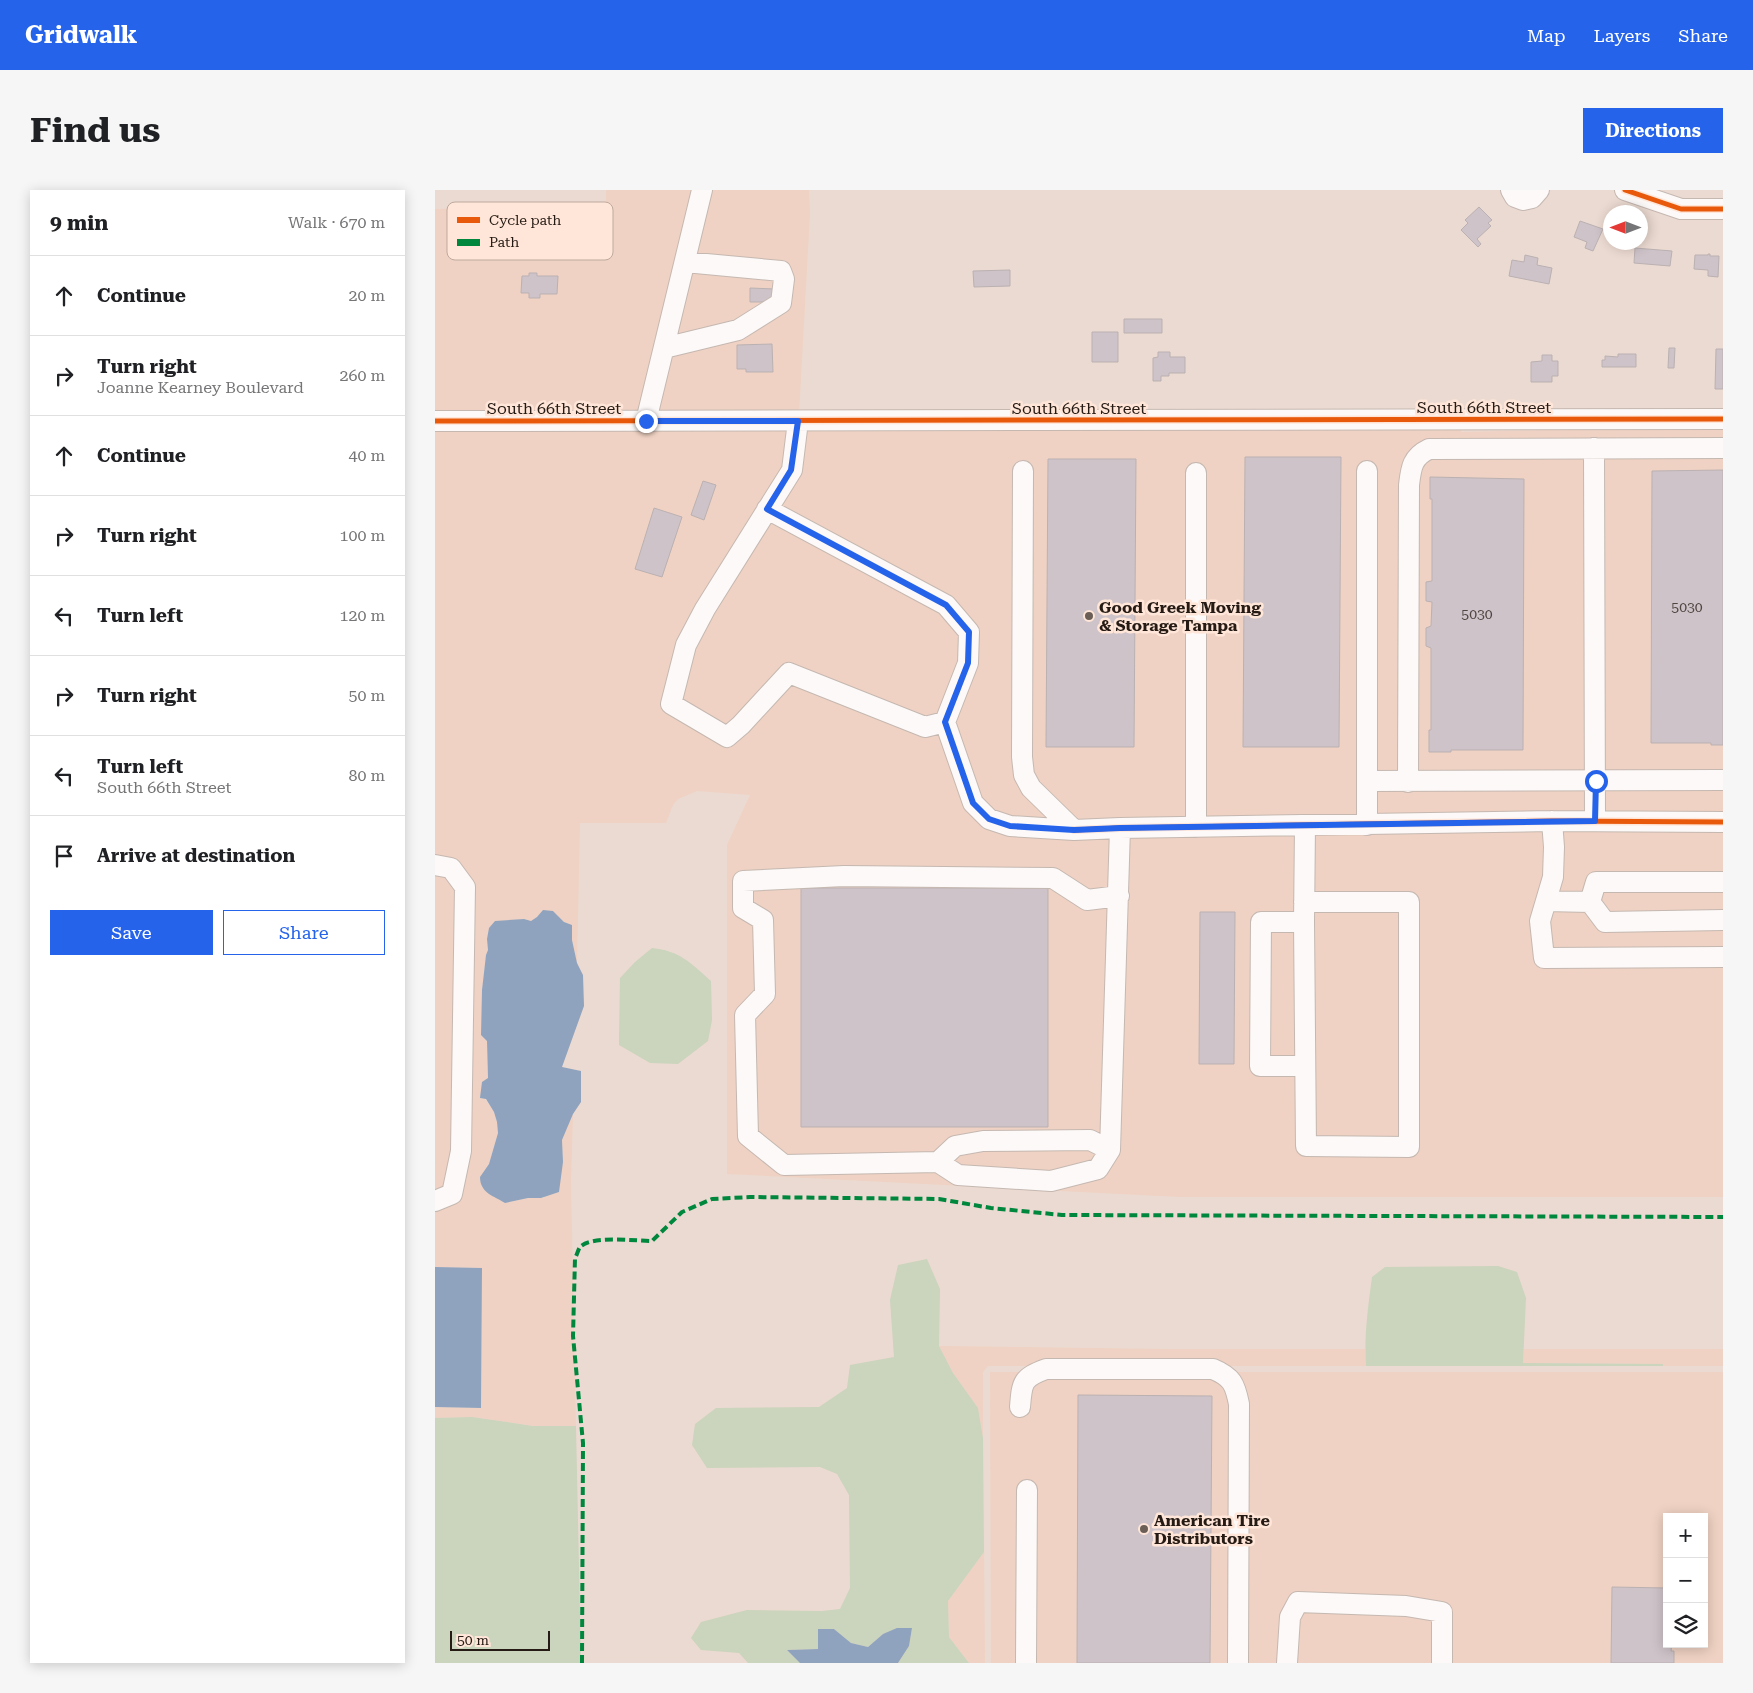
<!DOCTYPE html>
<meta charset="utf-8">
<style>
:root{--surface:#fff;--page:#f6f6f6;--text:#202124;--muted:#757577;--line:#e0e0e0;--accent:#2563eb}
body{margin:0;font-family:"Roboto Serif",serif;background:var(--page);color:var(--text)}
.controls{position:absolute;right:15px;bottom:15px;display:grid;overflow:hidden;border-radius:0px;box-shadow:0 2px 12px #0003}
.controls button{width:45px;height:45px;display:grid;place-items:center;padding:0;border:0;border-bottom:1px solid var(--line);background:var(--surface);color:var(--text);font:25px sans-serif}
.compass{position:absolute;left:1168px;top:15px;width:45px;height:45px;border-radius:50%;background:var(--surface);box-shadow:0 2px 12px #0003;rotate:270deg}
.scale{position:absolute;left:15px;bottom:12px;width:100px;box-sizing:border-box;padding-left:5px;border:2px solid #261b14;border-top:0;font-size:14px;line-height:18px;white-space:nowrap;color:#261b14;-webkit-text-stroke:4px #ffe6d8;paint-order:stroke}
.stop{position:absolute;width:15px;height:15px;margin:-11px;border:4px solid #2563eb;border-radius:50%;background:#fff}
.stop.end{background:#2563eb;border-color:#fff;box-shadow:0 1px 5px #0008}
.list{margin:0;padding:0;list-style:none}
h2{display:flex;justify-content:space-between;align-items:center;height:65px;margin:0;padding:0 20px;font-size:21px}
h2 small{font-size:16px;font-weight:400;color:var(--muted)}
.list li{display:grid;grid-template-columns:32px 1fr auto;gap:15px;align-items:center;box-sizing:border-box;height:80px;padding:0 20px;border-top:1px solid var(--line)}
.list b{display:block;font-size:19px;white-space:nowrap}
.list p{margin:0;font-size:16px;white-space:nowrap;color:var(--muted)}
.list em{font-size:16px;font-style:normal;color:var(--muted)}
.actions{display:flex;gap:10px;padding:15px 20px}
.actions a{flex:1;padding:11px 0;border:1px solid var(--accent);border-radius:0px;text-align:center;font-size:18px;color:var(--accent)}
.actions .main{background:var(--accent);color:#fff}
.icon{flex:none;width:28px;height:28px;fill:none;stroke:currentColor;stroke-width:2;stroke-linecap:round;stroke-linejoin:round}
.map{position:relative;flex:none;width:1288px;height:1473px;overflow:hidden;border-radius:0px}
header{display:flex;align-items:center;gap:30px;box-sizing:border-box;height:70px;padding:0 25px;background:var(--accent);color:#fff}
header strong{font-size:24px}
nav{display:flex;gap:28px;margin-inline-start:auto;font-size:18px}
.intro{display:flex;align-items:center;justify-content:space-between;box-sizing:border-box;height:120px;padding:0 30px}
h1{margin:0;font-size:35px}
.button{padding:12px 22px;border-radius:0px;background:var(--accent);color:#fff;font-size:18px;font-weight:700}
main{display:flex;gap:30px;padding:0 30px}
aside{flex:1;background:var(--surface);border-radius:0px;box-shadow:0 2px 12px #0003}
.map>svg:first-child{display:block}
</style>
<header>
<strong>Gridwalk</strong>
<nav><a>Map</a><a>Layers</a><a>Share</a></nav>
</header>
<div class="intro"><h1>Find us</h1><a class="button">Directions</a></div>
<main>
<aside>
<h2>9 min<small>Walk · 670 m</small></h2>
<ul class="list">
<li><svg class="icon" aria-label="ahead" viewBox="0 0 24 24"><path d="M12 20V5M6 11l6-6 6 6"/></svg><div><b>Continue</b></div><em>20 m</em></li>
<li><svg class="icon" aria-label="right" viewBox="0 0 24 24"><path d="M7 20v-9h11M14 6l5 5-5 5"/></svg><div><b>Turn right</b><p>Joanne Kearney Boulevard</p></div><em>260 m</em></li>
<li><svg class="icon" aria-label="ahead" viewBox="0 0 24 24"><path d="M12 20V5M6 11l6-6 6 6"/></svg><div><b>Continue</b></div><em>40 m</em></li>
<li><svg class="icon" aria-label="right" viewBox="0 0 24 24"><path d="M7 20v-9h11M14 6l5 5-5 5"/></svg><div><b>Turn right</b></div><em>100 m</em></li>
<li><svg class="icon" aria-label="left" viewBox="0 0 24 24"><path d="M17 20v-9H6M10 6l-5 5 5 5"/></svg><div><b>Turn left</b></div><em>120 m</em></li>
<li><svg class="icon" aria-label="right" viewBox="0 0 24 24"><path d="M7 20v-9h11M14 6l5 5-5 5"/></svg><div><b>Turn right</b></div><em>50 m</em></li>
<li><svg class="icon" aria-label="left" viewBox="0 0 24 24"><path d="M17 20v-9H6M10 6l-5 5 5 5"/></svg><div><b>Turn left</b><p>South 66th Street</p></div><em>80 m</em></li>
<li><svg class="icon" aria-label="arrive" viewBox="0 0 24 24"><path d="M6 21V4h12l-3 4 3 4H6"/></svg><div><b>Arrive at destination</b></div></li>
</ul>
<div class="actions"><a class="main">Save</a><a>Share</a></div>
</aside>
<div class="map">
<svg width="1288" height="1473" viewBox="0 0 1288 1473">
<rect width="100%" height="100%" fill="#ebdad1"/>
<path fill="#efd2c3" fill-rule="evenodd" d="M 171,0 L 374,0 L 375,24 L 364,224 L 0,224 L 0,19 L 171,15 Z
M 1025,236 L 1026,242 L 1288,236 L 1288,625 L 686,645 L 1288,639 L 1288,1007 L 746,1007 L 292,984 L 292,655 L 315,605 L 262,601 L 243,609 L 238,615 L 231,633 L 145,633 L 142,773 L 137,750 L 137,735 L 129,732 L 118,721 L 108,721 L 102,727 L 96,731 L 89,729 L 77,730 L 52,749 L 53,760 L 51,766 L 47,800 L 52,851 L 53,888 L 45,908 L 50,909 L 59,922 L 62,932 L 63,943 L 54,974 L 48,982 L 70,1013 L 93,1008 L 109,1008 L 128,972 L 127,950 L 138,924 L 136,992 L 141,1236 L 99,1236 L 37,1227 L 0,1228 L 0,1217 L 46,1218 L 47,1078 L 0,1077 L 0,238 Z
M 504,1156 L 729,1159 L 930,1159 L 931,1176 L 553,1176 L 548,1182 L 548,1248 L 543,1218 L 518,1183 Z
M 1089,1159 L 1288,1159 L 1288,1176 L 1228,1176 L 1228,1174 L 1088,1173 Z
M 555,1182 L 1288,1182 L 1288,1473 L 556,1473 ZM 1232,1327 L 1269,1327 L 1269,1454 L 1232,1454 Z
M 549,1355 L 550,1473 L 534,1473 L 514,1447 L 513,1411 L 549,1362 Z"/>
<path fill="#cbd4bc" d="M 217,758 C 245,761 256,773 276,791 L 277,830 L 273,851 L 243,874 L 215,873 L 184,855 L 185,788 L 200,772 Z
M 492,1069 L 505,1099 L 504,1156 L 518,1183 L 543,1218 L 548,1248 L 549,1362 L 513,1411 L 514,1447 L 534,1473 L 463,1473 L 474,1456 L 477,1438 L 448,1444 L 433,1457 L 416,1453 L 399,1439 L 383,1439 L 383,1459 L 352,1460 L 365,1473 L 313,1473 L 304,1463 L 266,1460 L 256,1448 L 266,1432 L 312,1420 L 387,1421 L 405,1419 L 415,1398 L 414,1305 L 402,1284 L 385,1277 L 272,1278 L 257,1255 L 260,1234 L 281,1218 L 384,1217 L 412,1198 L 415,1175 L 459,1167 L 455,1110 L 463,1075 Z
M 1063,1076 L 1082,1082 L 1091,1108 L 1088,1173 L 1228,1174 L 1228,1176 L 931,1176 C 929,1146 933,1117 937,1087 L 950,1077 Z
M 37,1227 L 98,1236 L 141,1236 L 146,1473 L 0,1473 L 0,1228 Z"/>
<path fill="#8fa3be" d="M 108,720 L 118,721 L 129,732 L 137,735 L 137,750 L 142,773 L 148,785 L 149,816 L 127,877 L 146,881 L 146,912 L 138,924 L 127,950 L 128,972 L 124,1002 L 106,1008 L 93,1008 L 70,1013 C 59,1006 45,1003 45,987 L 54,974 L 63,943 L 62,932 L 59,922 L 51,909 L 45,908 L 47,892 L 53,888 L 52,851 L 46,845 L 47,800 L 51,765 L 53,760 L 52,749 L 54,738 L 60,731 L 89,729 L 96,731 L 102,727 Z
M 0,1077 L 47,1078 L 46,1218 L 0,1217 Z
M 462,1438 L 477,1438 L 474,1456 L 463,1473 L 365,1473 L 352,1460 L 383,1459 L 383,1439 L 399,1439 L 416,1453 L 433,1457 L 448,1444 Z"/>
<path fill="#cec3c8" stroke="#bbb1b2" d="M 1044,17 L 1057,30 L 1053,33 L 1056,36 L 1042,49 L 1046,54 L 1043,57 L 1026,40 L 1033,33 L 1030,30 Z
M 1145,31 L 1168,39 L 1158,61 L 1150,58 L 1152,52 L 1139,47 Z
M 1200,58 L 1237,61 L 1235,76 L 1199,73 Z
M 1273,64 L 1275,64 L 1275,66 L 1284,66 L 1283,87 L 1273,86 L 1273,80 L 1259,79 L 1260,65 L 1273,65 Z
M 1090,65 L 1103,68 L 1102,75 L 1117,78 L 1114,94 L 1074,86 L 1077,70 L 1089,72 Z
M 575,80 L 575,96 L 539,97 L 538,81 Z
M 94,83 L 102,83 L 102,86 L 123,86 L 122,104 L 105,104 L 105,108 L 94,108 L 94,103 L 86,103 L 87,86 L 94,86 Z
M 315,98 L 340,99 L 340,112 L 315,112 Z
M 689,129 L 727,129 L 727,143 L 689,143 Z
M 657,142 L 683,142 L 683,172 L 657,172 Z
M 337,154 L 338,182 L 311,182 L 311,179 L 302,179 L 302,155 Z
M 1234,158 L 1240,158 L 1239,178 L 1233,178 Z
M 1281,159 L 1288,159 L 1288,199 L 1280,199 Z
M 723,162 L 735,162 L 735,167 L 750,167 L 750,183 L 734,183 L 734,186 L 726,186 L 726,191 L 718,191 L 718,168 L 723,167 Z
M 1183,164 L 1201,164 L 1201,177 L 1167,177 L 1167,170 L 1170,170 L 1170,166 L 1183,167 Z
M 1107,165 L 1117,165 L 1117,171 L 1123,171 L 1123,186 L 1117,186 L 1117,192 L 1096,192 L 1096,172 L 1107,171 Z
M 810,267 L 906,267 L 904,557 L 808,557 Z
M 613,269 L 701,269 L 699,557 L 611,557 Z
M 1288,280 L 1288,555 L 1276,555 L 1276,553 L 1216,553 L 1217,281 Z
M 995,287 L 1089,289 L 1088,560 L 1016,560 L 1016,562 L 994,562 L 994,540 L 996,540 L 996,458 L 991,456 L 991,438 L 996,436 L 997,412 L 991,411 L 991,392 L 997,391 L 997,309 L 995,309 Z
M 268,291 L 281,295 L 269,330 L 256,325 Z
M 219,318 L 247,327 L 227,387 L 200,379 Z
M 366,698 L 613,698 L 613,937 L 366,937 Z
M 765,722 L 800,722 L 799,874 L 764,874 Z
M 643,1205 L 777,1206 L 775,1473 L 642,1473 Z
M 1177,1397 L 1232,1398 L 1232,1454 L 1237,1454 L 1236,1461 L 1239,1461 L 1239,1473 L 1176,1473 Z"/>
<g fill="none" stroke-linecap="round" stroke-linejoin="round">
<g stroke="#c5b8b1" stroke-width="22">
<path id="minor" d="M 1076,0 L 1080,7 L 1088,10 L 1097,8 L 1104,0
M 1190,0 L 1246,19 L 1288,19
M 229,158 L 303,140 L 346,113 L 349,89 L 346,81 L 250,72
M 0,231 L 1288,229
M 211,231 L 267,0
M 1159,258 L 1160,631
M 588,281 L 587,567 L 589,585 L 596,598 L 639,640
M 932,281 L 932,635
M 332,319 L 511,415 L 534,442 L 533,473 L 510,532 L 490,537 L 354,483 L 306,535 L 292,547 L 236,514 L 251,455 L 270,419 L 357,280 L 363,231
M 510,532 L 538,613 L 554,629 L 575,636 L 639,640 L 685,638 L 1117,631 L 1288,632
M 932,591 L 1288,590
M 973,592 L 974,295 C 976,278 977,267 994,259 L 1288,258
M 1117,631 L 1119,657 L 1118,687 L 1105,731 L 1109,768 L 1288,767
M 761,637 L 761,283
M 0,675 L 16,678 L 30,697 L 26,961 L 17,1004 L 0,1011
M 684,706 L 652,710 L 618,688 L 409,686 L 308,691 L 308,718 L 328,730 L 330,804 L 310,825 L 313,946 L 349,975 L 503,972 L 523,985 L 616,991 L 663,979 L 675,960 L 685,638
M 1111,711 L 1155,712
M 869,712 L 974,712 L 974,957 L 871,956 L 869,732 L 870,636
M 1155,712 L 1161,692 L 1288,692
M 1155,712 L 1170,732 L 1288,730
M 869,732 L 826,732 L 825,876 L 870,876
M 503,972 L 520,956 L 548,951 L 655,950 L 675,960
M 585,1217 C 587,1192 587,1188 611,1179 L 778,1179 C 797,1187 800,1194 804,1214 L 803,1473
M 591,1473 L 592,1300
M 852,1473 L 855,1427 L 863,1412 L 971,1416 L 1007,1422 L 1007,1473"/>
</g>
<use href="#minor" stroke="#fcf9f8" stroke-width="20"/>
<path stroke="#00873e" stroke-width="4" stroke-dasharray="8 4" stroke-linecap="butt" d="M 147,1473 L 148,1253 L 138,1146 L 140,1068 C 142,1065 143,1060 145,1057 C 157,1045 200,1051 217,1051 L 247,1022 L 277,1009 L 315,1007 L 504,1009 L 556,1018 L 627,1025 L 1288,1027"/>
<g stroke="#ffe6d8" stroke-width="8">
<path id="cycleway" d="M 1190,0 L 1246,19 L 1288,19
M 0,231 L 1288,229
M 639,640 L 685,638 L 1117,631 L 1288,632"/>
</g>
<use href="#cycleway" stroke="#e8590c" stroke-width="5"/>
</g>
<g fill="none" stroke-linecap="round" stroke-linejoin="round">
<path stroke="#2563eb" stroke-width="6" d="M 211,231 L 363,231 L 356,280 L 332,319 L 511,415 L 534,442 L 533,473 L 510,532 L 538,613 L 554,629 L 575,636 L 639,640 L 685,638 L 1160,631 L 1161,591"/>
</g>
<g fill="#6b5e56" stroke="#ffe6d8" stroke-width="2">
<circle cx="654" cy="426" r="5"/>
<circle cx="709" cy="1339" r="5"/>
</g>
<g text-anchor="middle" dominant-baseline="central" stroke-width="5" stroke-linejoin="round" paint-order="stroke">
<g font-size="14" fill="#504541">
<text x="1252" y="417">5030</text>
<text x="1042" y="424">5030</text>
</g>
<g font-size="16" fill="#261b14" stroke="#ffe6d8">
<text x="1049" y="217">South 66th Street</text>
<text x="119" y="218">South 66th Street</text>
<text x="644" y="218">South 66th Street</text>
</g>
<g font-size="16" font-weight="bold" fill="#261b14" stroke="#ffe6d8" text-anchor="start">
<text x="664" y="417">Good Greek Moving<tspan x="664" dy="18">&amp; Storage Tampa</tspan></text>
<text x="719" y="1330">American Tire<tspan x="719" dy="18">Distributors</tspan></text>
</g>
</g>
<rect x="12" y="12" width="166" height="58" rx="8" fill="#ffe6d8" stroke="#bea99d" stroke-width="1"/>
<rect x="22" y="27" width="23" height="6" fill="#e8590c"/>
<rect x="22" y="49" width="23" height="7" fill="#00873e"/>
<g font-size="14" fill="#261b14">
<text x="54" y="35">Cycle path</text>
<text x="54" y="57">Path</text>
</g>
</svg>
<div class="controls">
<button>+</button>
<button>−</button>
<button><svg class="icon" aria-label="layers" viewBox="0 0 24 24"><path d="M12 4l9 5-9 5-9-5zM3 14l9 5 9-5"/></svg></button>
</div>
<svg class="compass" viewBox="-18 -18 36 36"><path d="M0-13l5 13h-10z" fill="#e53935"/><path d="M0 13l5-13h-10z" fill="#757577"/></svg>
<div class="scale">50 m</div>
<div class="stop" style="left:1161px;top:591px"></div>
<div class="stop end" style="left:211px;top:231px"></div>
</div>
</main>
